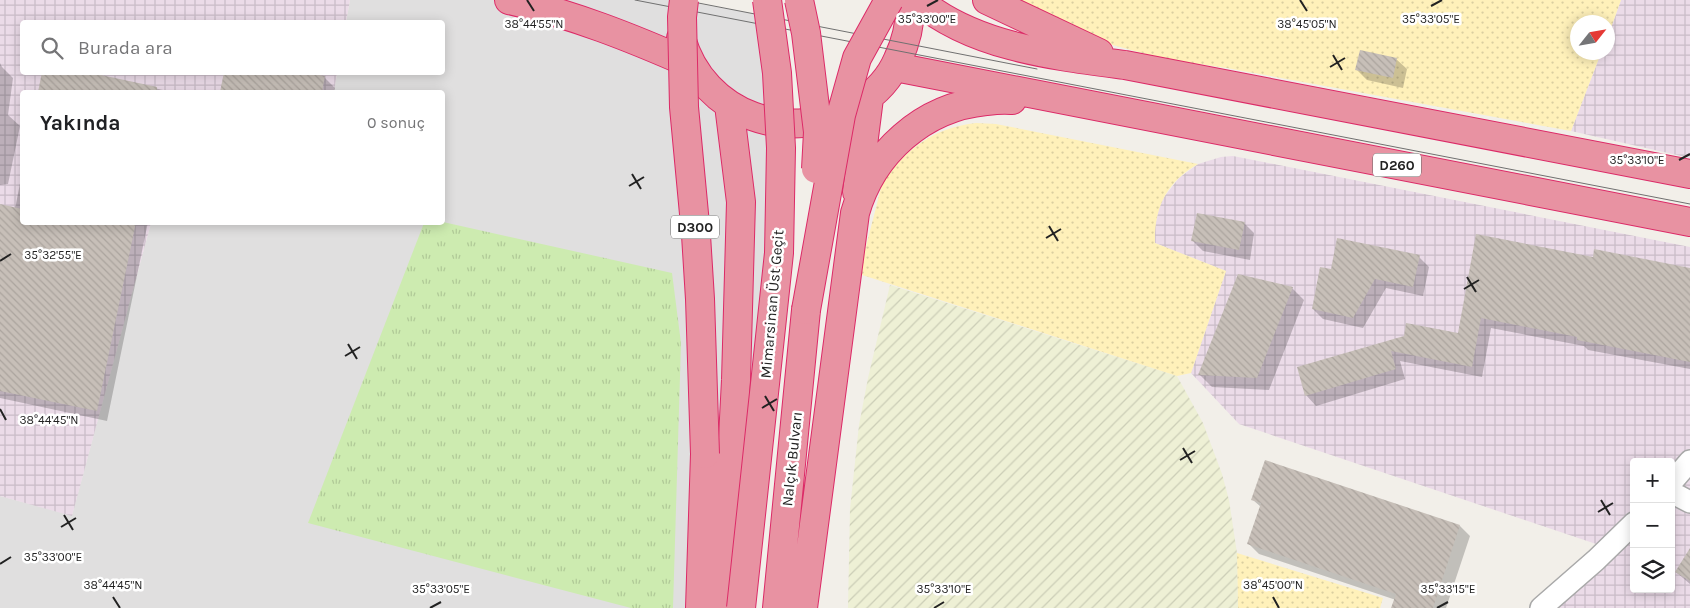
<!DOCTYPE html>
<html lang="tr">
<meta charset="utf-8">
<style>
:root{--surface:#fff;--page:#f6f6f6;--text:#202124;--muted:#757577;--line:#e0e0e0}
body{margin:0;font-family:Karla,sans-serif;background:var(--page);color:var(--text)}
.controls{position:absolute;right:15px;bottom:15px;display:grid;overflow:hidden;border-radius:5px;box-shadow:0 2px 12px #0003}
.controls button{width:45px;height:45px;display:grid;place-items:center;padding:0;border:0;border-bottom:1px solid var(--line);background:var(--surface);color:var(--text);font:25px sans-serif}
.compass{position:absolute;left:1570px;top:15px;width:45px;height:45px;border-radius:50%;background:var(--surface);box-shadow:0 2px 12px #0003;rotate:59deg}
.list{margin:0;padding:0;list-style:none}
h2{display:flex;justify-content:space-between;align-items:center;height:65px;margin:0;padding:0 20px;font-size:21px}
h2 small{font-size:16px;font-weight:400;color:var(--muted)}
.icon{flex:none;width:28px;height:28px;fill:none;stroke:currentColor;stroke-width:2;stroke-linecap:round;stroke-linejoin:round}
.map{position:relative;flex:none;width:1690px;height:608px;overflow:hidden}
.search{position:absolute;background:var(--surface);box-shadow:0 2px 12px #0003;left:20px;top:20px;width:425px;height:55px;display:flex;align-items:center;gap:12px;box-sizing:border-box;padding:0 18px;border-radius:5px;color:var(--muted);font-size:19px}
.panel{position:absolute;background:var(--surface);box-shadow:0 2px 12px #0003;left:20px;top:90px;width:425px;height:135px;border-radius:5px}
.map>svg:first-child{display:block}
</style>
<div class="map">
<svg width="1690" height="608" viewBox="0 0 1690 608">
<defs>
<pattern id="industrial-grid" width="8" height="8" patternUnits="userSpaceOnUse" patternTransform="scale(1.25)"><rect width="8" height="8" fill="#ebdbe8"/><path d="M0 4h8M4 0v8" fill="none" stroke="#c9bcc7"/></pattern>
<pattern id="farmland-furrows" width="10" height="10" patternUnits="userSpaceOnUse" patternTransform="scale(1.25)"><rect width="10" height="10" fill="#eef0d5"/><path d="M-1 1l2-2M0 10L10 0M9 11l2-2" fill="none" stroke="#ccceb7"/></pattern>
<pattern id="grass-tufts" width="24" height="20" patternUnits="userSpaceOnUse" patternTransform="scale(1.25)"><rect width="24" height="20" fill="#cdebb0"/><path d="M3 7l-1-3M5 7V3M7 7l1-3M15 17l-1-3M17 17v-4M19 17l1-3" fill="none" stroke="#b0c997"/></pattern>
<pattern id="sand-dots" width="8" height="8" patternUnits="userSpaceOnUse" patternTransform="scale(1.25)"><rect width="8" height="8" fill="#fff1ba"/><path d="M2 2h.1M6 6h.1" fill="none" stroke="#dacea0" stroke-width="1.8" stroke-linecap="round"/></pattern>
<pattern id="building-back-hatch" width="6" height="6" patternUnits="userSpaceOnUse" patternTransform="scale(1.25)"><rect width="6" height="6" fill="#c7bfb8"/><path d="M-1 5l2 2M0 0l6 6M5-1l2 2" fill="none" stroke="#aba49e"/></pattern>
</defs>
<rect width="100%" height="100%" fill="#f2efe9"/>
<path fill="#e0dfdf" d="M 350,0 L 678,0 L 781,19 L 794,163 L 793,239 L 791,277 L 755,608 L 0,608 L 0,496 L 72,515 L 151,223 L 442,222 L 442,92 L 334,92 L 337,73 L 442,72 L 442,22 L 346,22 Z"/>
<path fill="url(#industrial-grid)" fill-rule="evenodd" d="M 0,0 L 350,0 L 346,22 L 22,22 L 22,72 L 337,73 L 334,92 L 22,92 L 22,222 L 151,223 L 72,516 L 0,496 Z
M 1621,0 L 1690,0 L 1690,158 L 1571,131 L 1601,53 L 1608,52 L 1608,36 Z
M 1233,156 L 1690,247 L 1690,608 L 1537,608 L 1602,546 L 1239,424 L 1191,373 L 1226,271 L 1155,243 L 1154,231 L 1159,208 L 1164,197 L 1179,178 L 1198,164 L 1221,157 ZM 1634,462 L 1671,462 L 1671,589 L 1634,589 Z"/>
<path fill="url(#farmland-furrows)" d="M 890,285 L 1177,376 L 1203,423 L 1222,474 L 1229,500 L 1237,553 L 1238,608 L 848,608 L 850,509 L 859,425 L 868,378 Z"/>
<path fill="url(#grass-tufts)" d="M 443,222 L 672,273 L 681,343 L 673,608 L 631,608 L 308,523 L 424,223 Z"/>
<path fill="url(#sand-dots)" d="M 999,0 L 1621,0 L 1608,36 L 1608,22 L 1578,22 L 1578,52 L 1601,53 L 1571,131 L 1227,68 L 1165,59 L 1105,43 Z
M 976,123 L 996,124 L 1198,164 C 1167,182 1154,207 1155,243 L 1226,271 L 1191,373 L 1177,376 L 859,274 L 882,184 C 904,150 935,127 976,123 Z
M 1237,553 L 1383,598 L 1380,608 L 1238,608 Z"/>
<path fill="#0003" d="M 1396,59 L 1407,69 L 1403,88 L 1367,80 L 1357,70 Z
M 0,63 L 2,67 L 13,78 L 8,115 L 20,126 L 8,184 L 0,185 Z
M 43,72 L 81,72 L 163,90 L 166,92 L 39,92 Z
M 226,72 L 325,78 L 335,88 L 334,92 L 222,92 Z
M 22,173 L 22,222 L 148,222 L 107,421 L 0,398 L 0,205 L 15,209 Z
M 1244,223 L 1254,233 L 1250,260 L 1203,251 L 1193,241 Z
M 1477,236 L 1594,258 L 1690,269 L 1690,369 L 1588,350 L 1584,346 L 1491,328 L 1482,377 L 1400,361 L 1405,379 L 1316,406 L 1306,395 L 1298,368 L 1459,334 Z
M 1419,257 L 1429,267 L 1423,296 L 1386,288 L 1363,328 L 1323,319 L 1313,309 L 1332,271 Z
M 1292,288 L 1304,300 L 1269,390 L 1212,387 L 1200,375 Z
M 1253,500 L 1460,526 L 1470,536 L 1446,608 L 1393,608 L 1396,600 L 1259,554 L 1249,544 L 1261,507 Z
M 1690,550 L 1690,584 L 1676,572 Z"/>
<path fill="url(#building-back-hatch)" d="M 1360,50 L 1397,58 L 1393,78 L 1355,70 Z
M 42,72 L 87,72 L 157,87 L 157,92 L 38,92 Z
M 224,72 L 305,72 L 325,76 L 322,92 L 220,92 Z
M 0,204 L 22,209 L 22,222 L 136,222 L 97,411 L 0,391 Z
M 1197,213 L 1245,222 L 1239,250 L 1191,241 Z
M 1476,234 L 1593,257 L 1594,249 L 1690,268 L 1690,362 L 1577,340 L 1577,337 L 1481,318 L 1472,367 L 1391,351 L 1396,369 L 1305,396 L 1297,367 L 1404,336 L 1406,323 L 1458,333 Z
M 1337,238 L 1420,255 L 1413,287 L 1375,279 L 1353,318 L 1312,309 L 1320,267 L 1331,269 Z
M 1238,274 L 1293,287 L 1257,378 L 1198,375 Z
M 1265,460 L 1460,525 L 1433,608 L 1391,608 L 1396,594 L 1247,544 L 1261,503 L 1251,500 Z
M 1690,548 L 1690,581 L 1675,572 Z"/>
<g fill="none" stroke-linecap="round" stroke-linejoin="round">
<g stroke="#a9a9a9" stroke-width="24">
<path id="minor" d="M 1671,483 L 1690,461
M 1671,492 L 1690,502
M 1541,608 L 1596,560 L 1634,523"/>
</g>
<g stroke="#dc2a67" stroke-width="30">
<path id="highway" d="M 509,0 C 572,14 632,38 691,64
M 918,0 C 973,47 1056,56 1125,65 L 1690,174
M 987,0 L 1099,53
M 681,38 C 703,116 792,147 858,104 C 876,93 890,78 898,59 C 907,40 911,21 910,0
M 895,67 L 1690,222
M 857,192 L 869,98
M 700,608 L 705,454
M 721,608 L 731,476 L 736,380 L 741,202 L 729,105
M 777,608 L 806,310
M 803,608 L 855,213 C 872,153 923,107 986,101 C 994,100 1003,99 1012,100"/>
</g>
<use href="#minor" stroke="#fff" stroke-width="21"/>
<use href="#highway" stroke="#e892a2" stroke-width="28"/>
<path stroke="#707070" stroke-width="1" d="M 635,0 L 1690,204
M 683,0 L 1037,69"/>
<g stroke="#dc2a67" stroke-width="30" stroke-linecap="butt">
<path id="highway-bridge" d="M 684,0 L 682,17 L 684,107 L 696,235 L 700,299 L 705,454
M 799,0 L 806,33 L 818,132 L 816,169
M 806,310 L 841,115 L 857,58 L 889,0
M 741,608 L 779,253 L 781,148 L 777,73 L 767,0"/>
</g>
<use href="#highway-bridge" stroke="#e892a2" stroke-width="28"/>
</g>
<path fill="none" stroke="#222" stroke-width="2" d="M 527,0 L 534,11M 1300,0 L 1307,11M 927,6 L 938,0M 1431,6 L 1442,0M 1333,55 L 1342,70M 1330,67 L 1345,58M 1679,160 L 1690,154M 632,174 L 641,189M 629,186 L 644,177M 1049,226 L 1058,241M 1046,238 L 1061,229M 0,261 L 11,254M 1467,277 L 1476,292M 1464,289 L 1479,280M 348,344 L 357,359M 345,356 L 360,347M 765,396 L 774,411M 762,408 L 777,399M 0,409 L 6,420M 1183,448 L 1192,463M 1180,460 L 1195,451M 1601,500 L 1610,515M 1598,512 L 1613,503M 64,515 L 73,530M 61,527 L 76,518M 0,564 L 11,557M 113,597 L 120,608M 1273,597 L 1279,608M 430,608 L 441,602M 934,608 L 944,602M 1437,608 L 1448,602"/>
<g text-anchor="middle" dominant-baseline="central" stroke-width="5" stroke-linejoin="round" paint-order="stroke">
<g fill="#fff" stroke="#646464" stroke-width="1">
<rect x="1373" y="153.5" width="48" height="23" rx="4"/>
<rect x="671" y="215.5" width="48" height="23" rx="4"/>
</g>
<g font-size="14" font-weight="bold" fill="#222">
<text x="1397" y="165">D260</text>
<text x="695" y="227">D300</text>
</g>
<g font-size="15" fill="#222" stroke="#fff">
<text transform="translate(772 304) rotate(-85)">Mimarsinan Üst Geçit</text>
<text transform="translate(792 459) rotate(-84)">Nalçık Bulvarı</text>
</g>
</g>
<g font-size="12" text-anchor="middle" fill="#222" stroke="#fff" stroke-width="5" stroke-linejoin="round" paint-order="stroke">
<text x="927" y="23">35°33'00"E</text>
<text x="1431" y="23">35°33'05"E</text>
<text x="534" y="28">38°44'55"N</text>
<text x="1307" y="28">38°45'05"N</text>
<text x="1637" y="164">35°33'10"E</text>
<text x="53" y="259">35°32'55"E</text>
<text x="49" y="424">38°44'45"N</text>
<text x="53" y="561">35°33'00"E</text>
<text x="113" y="589">38°44'45"N</text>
<text x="1273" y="589">38°45'00"N</text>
<text x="441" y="593">35°33'05"E</text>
<text x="944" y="593">35°33'10"E</text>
<text x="1448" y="593">35°33'15"E</text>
</g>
</svg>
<div class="controls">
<button>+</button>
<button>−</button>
<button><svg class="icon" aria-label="layers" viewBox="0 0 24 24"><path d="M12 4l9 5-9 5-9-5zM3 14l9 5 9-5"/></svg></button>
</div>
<svg class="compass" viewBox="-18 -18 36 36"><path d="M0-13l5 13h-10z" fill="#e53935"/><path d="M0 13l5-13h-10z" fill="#757577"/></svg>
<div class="search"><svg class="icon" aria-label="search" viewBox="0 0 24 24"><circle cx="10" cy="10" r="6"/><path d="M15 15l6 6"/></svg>Burada ara</div>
<section class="panel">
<h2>Yakında<small>0 sonuç</small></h2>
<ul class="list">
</ul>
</section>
</div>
